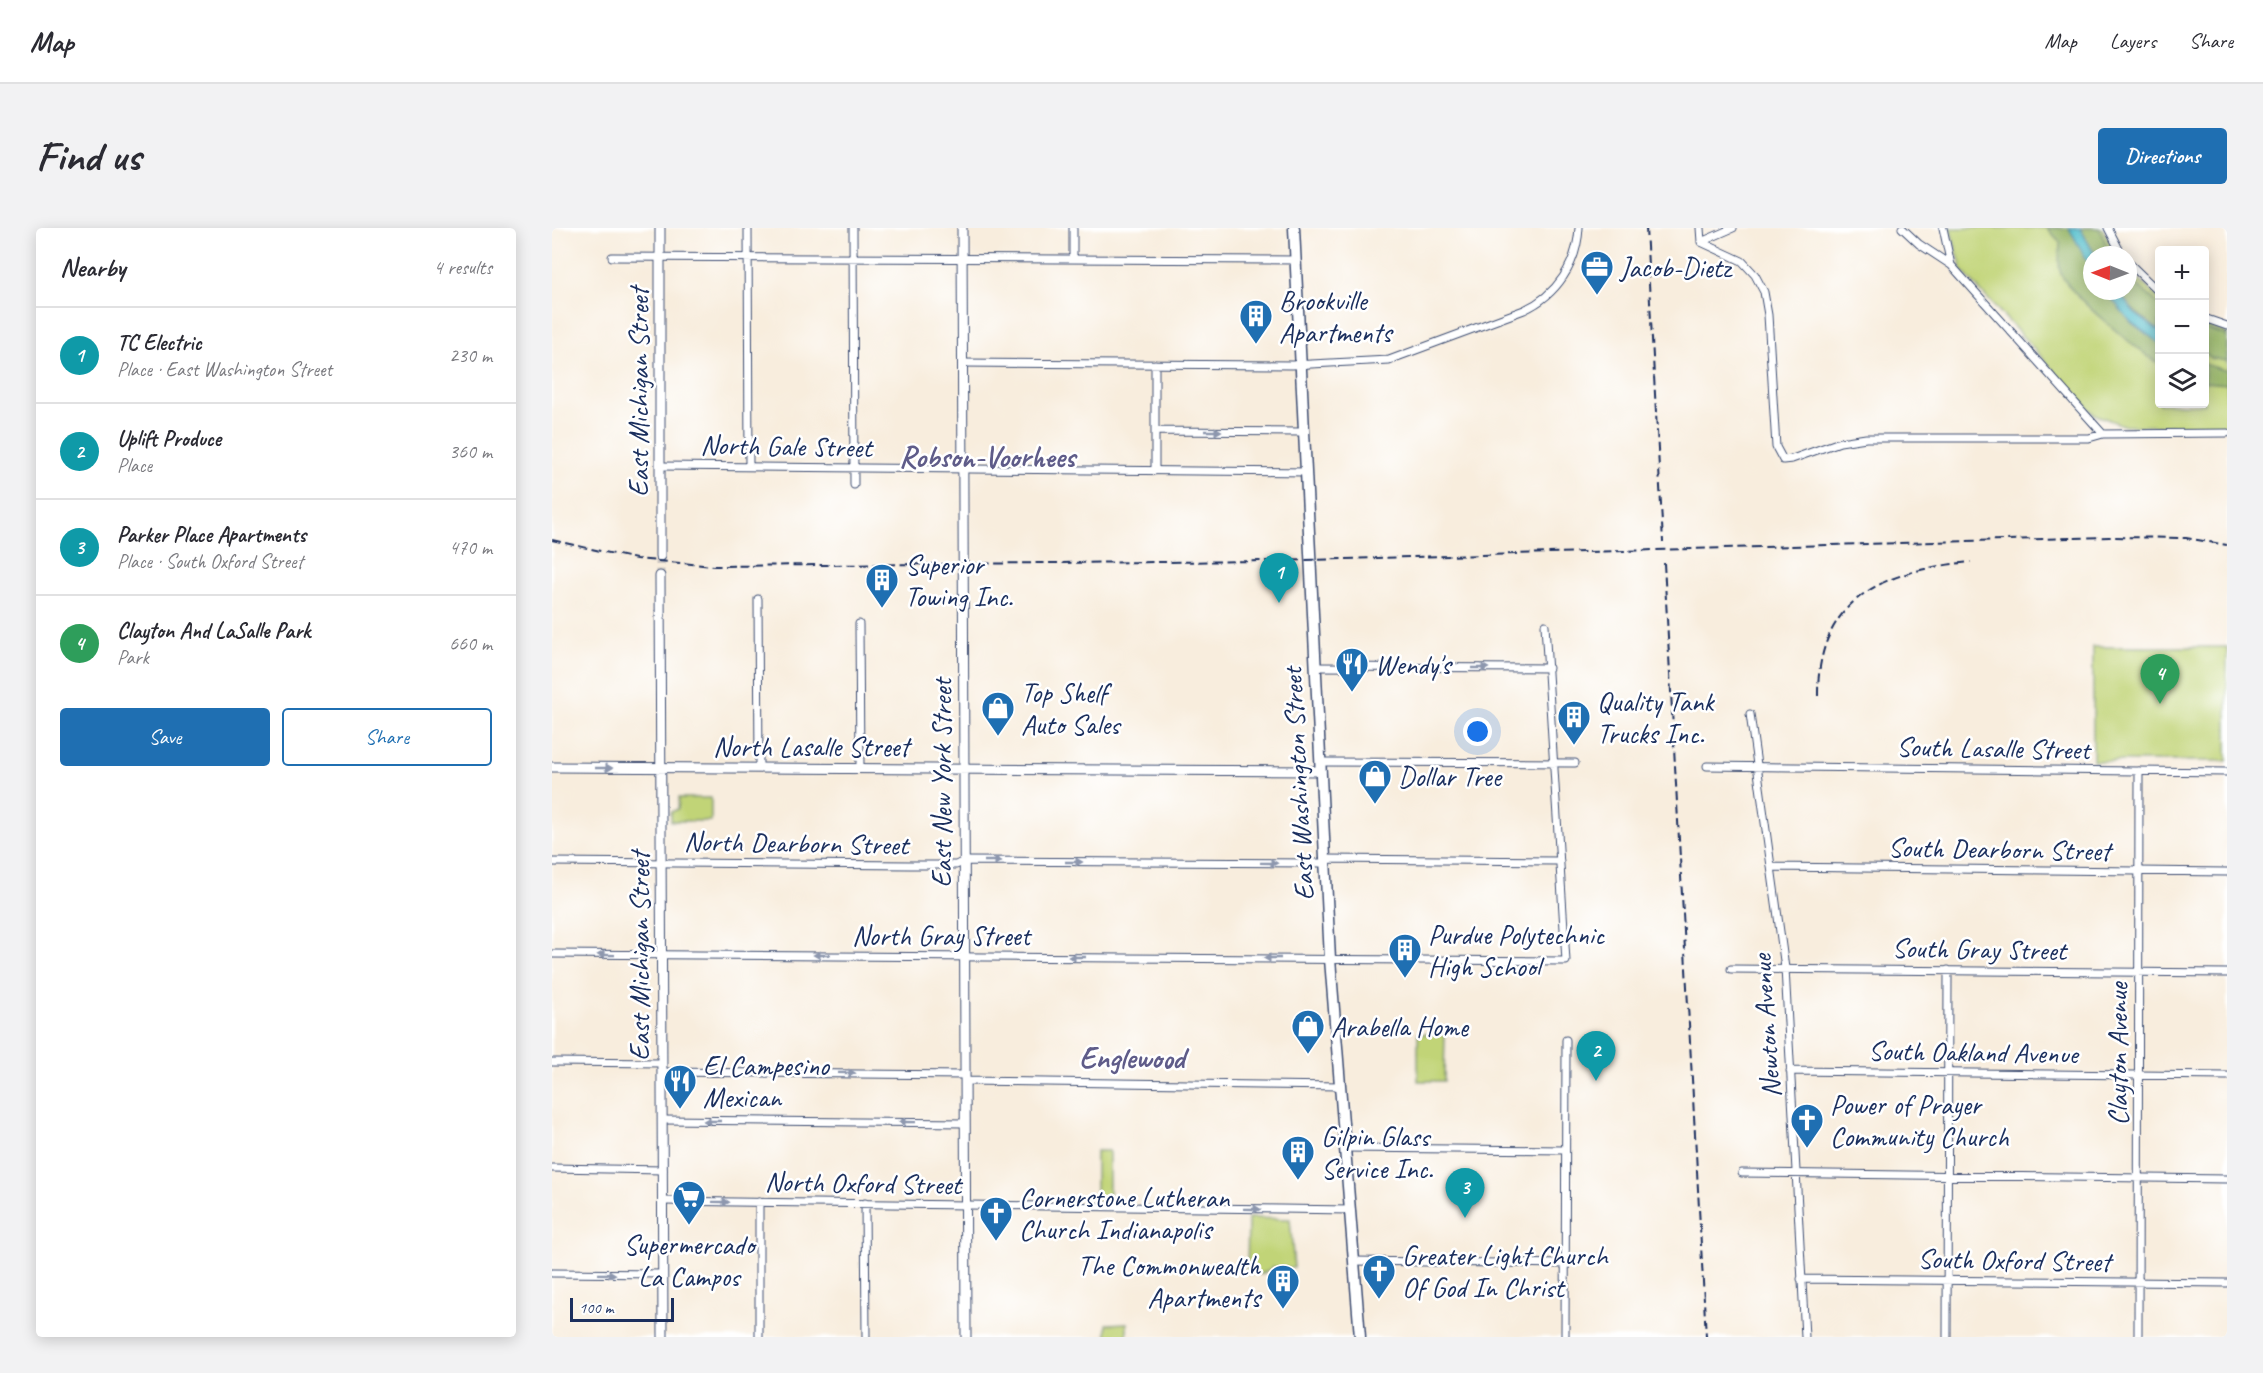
<!DOCTYPE html>
<meta charset="utf-8">
<style>
:root{--surface:#fff;--page:#f2f2f3;--text:#2b2b33;--muted:#7c7c81;--line:#e1e1e2;--accent:#1f6fb2}
body{margin:0;font-family:Caveat,sans-serif;background:var(--page);color:var(--text)}
.controls{position:absolute;right:18px;top:18px;display:grid;overflow:hidden;border-radius:6px;box-shadow:0 3px 15px #0003}
.controls button{width:54px;height:54px;display:grid;place-items:center;padding:0;border:0;border-bottom:2px solid var(--line);background:var(--surface);color:var(--text);font:30px sans-serif}
.compass{position:absolute;left:1531px;top:18px;width:54px;height:54px;border-radius:50%;background:var(--surface);box-shadow:0 3px 15px #0003;rotate:271deg}
.scale{position:absolute;left:18px;bottom:15px;width:104px;box-sizing:border-box;padding-left:6px;border:3px solid #1b2f5e;border-top:0;font-size:16px;line-height:21px;white-space:nowrap;color:#1b2f5e;-webkit-text-stroke:4px #fff;paint-order:stroke}
.you{position:absolute;left:926px;top:504px;width:21px;height:21px;margin:-15px;border:4px solid #fff;border-radius:50%;background:#1a73e8;box-shadow:0 0 0 9px #1a73e833}
.badge{display:grid;place-items:center;width:39px;height:39px;border-radius:50%;background:var(--accent);color:#fff;font-size:20px;font-weight:700}
.pin{position:absolute;translate:-50% -50px;filter:drop-shadow(0 2px 3px #0008)}
.pin::after{content:'';position:absolute;top:32px;width:21px;height:18px;background:inherit;clip-path:polygon(0 0,100% 0,50% 100%)}
.list{margin:0;padding:0;list-style:none}
h2{display:flex;justify-content:space-between;align-items:center;height:78px;margin:0;padding:0 24px;font-size:26px}
h2 small{font-size:20px;font-weight:400;color:var(--muted)}
.list li{display:grid;grid-template-columns:39px 1fr auto;gap:18px;align-items:center;box-sizing:border-box;height:96px;padding:0 24px;border-top:2px solid var(--line)}
.list b{display:block;font-size:22px;white-space:nowrap}
.list p{margin:0;font-size:20px;white-space:nowrap;color:var(--muted)}
.list em{font-size:20px;font-style:normal;color:var(--muted)}
.actions{display:flex;gap:12px;padding:18px 24px}
.actions a{flex:1;padding:14px 0;border:2px solid var(--accent);border-radius:6px;text-align:center;font-size:21px;color:var(--accent)}
.actions .main{background:var(--accent);color:#fff}
.icon{flex:none;width:33px;height:33px;fill:none;stroke:currentColor;stroke-width:2;stroke-linecap:round;stroke-linejoin:round}
.map{position:relative;flex:none;width:1675px;height:1109px;overflow:hidden;border-radius:6px}
header{display:flex;align-items:center;gap:36px;box-sizing:border-box;height:84px;padding:0 30px;background:var(--surface);border-bottom:2px solid var(--line)}
header strong{font-size:28px}
nav{display:flex;gap:33px;margin-inline-start:auto;font-size:21px}
.intro{display:flex;align-items:center;justify-content:space-between;box-sizing:border-box;height:144px;padding:0 36px}
h1{margin:0;font-size:42px}
.button{padding:15px 27px;border-radius:6px;background:var(--accent);color:#fff;font-size:21px;font-weight:700}
main{display:flex;gap:36px;padding:0 36px}
aside{flex:1;background:var(--surface);border-radius:6px;box-shadow:0 3px 15px #0003}
.map>svg:first-child{display:block}
</style>
<header>
<strong>Map</strong>
<nav><a>Map</a><a>Layers</a><a>Share</a></nav>
</header>
<div class="intro"><h1>Find us</h1><a class="button">Directions</a></div>
<main>
<aside>
<h2>Nearby<small>4 results</small></h2>
<ul class="list">
<li><span class="badge" style="background:#0f9aa8">1</span><div><b>TC Electric</b><p>Place · East Washington Street</p></div><em>230 m</em></li>
<li><span class="badge" style="background:#0f9aa8">2</span><div><b>Uplift Produce</b><p>Place</p></div><em>360 m</em></li>
<li><span class="badge" style="background:#0f9aa8">3</span><div><b>Parker Place Apartments</b><p>Place · South Oxford Street</p></div><em>470 m</em></li>
<li><span class="badge" style="background:#2e9e5b">4</span><div><b>Clayton And LaSalle Park</b><p>Park</p></div><em>660 m</em></li>
</ul>
<div class="actions"><a class="main">Save</a><a>Share</a></div>
</aside>
<div class="map">
<svg width="1675" height="1109" viewBox="0 0 1675 1109">
<rect width="100%" height="100%" fill="#fff"/>
<filter id="ink" filterUnits="userSpaceOnUse"><feTurbulence type="fractalNoise" baseFrequency=".0167" numOctaves="2"/><feDisplacementMap in="SourceGraphic" scale="12" xChannelSelector="R" yChannelSelector="G"/><feConvolveMatrix kernelMatrix="1 2 1 2 8 2 1 2 1" color-interpolation-filters="sRGB"/></filter>
<filter id="wash" filterUnits="userSpaceOnUse"><feTurbulence type="fractalNoise" baseFrequency=".008" numOctaves="4" result="noise"/><feDisplacementMap in="SourceGraphic" scale="24" xChannelSelector="R" yChannelSelector="G"/><feGaussianBlur stdDeviation="1.35" result="paint"/><feColorMatrix in="noise" values="0 0 0 0 0 0 0 0 0 0 0 0 0 0 0 0 0 1.4 0 .05"/><feComposite in="paint" operator="in"/></filter>
<g filter="url(#wash)">
<rect width="100%" height="100%" fill="#f8eddd"/>
<path fill="#c1d477" stroke="#6e826a" stroke-width="1.5" d="M 1398,0 L 1550,0 L 1565,27 L 1540,27 L 1540,63 L 1576,63 L 1576,41 L 1607,71 L 1608,176 L 1652,176 L 1653,97 L 1675,105 L 1675,198 L 1573,198 L 1542,186 L 1411,44 Z
M 1541,419 L 1675,419 L 1675,533 L 1541,533 Z
M 127,570 L 159,570 L 159,593 L 119,593 L 119,584 L 126,581 Z
M 866,806 L 893,806 L 892,853 L 866,853 Z
M 544,923 L 557,923 L 557,971 L 544,971 Z
M 696,990 L 738,991 L 742,1040 L 721,1039 L 710,1046 L 695,1045 Z
M 575,1095 L 575,1109 L 555,1109 L 555,1096 Z"/>
<path fill="#98b668" stroke="#5a7263" stroke-width="1.5" d="M 1495,0 L 1517,0 L 1540,41 L 1540,63 L 1556,66 L 1579,94 L 1607,115 L 1607,136 C 1587,122 1513,65 1508,43 C 1506,34 1508,23 1508,14 Z
M 1528,0 L 1547,0 L 1559,27 L 1543,27 Z
M 1576,48 L 1607,77 L 1607,103 C 1592,90 1576,81 1566,63 L 1576,63 Z
M 1652,100 L 1675,108 L 1675,133 L 1659,130 L 1653,125 Z
M 1652,136 L 1675,143 L 1675,156 L 1653,154 Z"/>
<path fill="#50bdca" stroke="#367694" stroke-width="1.5" d="M 1517,0 L 1528,0 L 1543,27 L 1540,27 L 1540,41 Z
M 1550,63 L 1566,63 L 1582,85 L 1607,103 L 1607,115 L 1579,94 L 1556,66 Z"/>
</g>
<g filter="url(#ink)">
<g fill="none" stroke-linecap="round" stroke-linejoin="round">
<path stroke="#ccc7c4" stroke-width="9" stroke-dasharray="9 4.5" stroke-linecap="butt" d="M 108,328 L 108,348"/>
<g stroke="#3c4c71" stroke-width="9">
<path id="street" d="M 196,0 L 197,239
M 301,0 L 302,257
M 521,0 L 521,30
M 1148,0 L 1149,14 L 1190,33 L 1203,47 L 1212,64 L 1216,87 L 1224,219 L 1231,232 L 1240,231 L 1288,214 L 1314,210 L 1537,210 L 1551,206
M 1350,0 L 1367,16 L 1399,37
M 1391,0 L 1399,37 L 1551,206 L 1675,205
M 1556,0 L 1570,27
M 1149,14 L 1181,0
M 60,29 L 744,32
M 1576,34 L 1608,65
M 1652,90 L 1675,98
M 411,135 L 740,137 L 837,132 L 972,82 C 1005,67 1025,36 1027,0
M 603,203 L 752,204
M 108,238 L 755,244
M 603,243 L 603,136
M 206,371 L 207,540
M 307,396 L 308,540
M 764,439 L 997,440
M 1198,486 L 1233,740 L 1253,1109
M 769,534 L 1023,535
M 1155,538 L 1675,544
M 774,631 L 1008,633
M 0,634 L 359,637 L 404,637 L 412,633 L 774,635
M 1219,639 L 1675,644
M 0,726 L 1014,733 L 993,397
M 1179,741 L 1675,745
M 0,834 L 110,835
M 1238,843 L 1675,848
M 110,844 L 413,847
M 413,853 L 789,858
M 111,892 L 413,895
M 793,920 L 1013,922
M 0,940 L 111,942
M 1190,945 L 1675,951
M 111,973 L 798,982
M 207,974 L 207,1109
M 313,975 L 314,1109
M 802,1033 L 1013,1036
M 0,1045 L 111,1046
M 1249,1051 L 1675,1055
M 1013,1109 L 1014,812
M 1395,1109 L 1396,742
M 1586,1109 L 1587,543"/>
</g>
<g stroke="#3c4c71" stroke-width="11">
<path id="secondary" d="M 108,0 L 108,328
M 410,0 L 414,1109
M 108,348 L 111,1109
M 0,539 L 769,543"/>
</g>
<g stroke="#3c4c71" stroke-width="13">
<path id="primary" d="M 742,0 L 778,731 L 808,1109"/>
</g>
<use href="#street" stroke="#fff" stroke-width="7"/>
<use href="#secondary" stroke="#fff" stroke-width="9"/>
<use href="#primary" stroke="#fff" stroke-width="10"/>
<path stroke="#1b2f5e" stroke-width="2" stroke-dasharray="9 4.5" stroke-linecap="butt" d="M 1094,0 L 1111,314
M 0,312 L 84,331 L 162,338 L 721,333 L 1557,309 L 1634,310 L 1675,317
M 1112,335 L 1154,1109
M 1266,468 C 1265,369 1334,342 1419,334"/>
</g>
<defs><path id="oneway-solid" d="M-6-.8H1V-3.2L6.5 0L1 3.2V.8H-6Z" transform="scale(1.5)"/></defs>
<g fill="#8d97ae">
<use href="#oneway-solid" transform="translate(661 203)"/>
<use href="#oneway-solid" transform="translate(928 440)"/>
<use href="#oneway-solid" transform="translate(52 540)"/>
<use href="#oneway-solid" transform="translate(441 633)"/>
<use href="#oneway-solid" transform="translate(522 634)"/>
<use href="#oneway-solid" transform="translate(717 635) rotate(1)"/>
<use href="#oneway-solid" transform="translate(54 727) rotate(-179)"/>
<use href="#oneway-solid" transform="translate(270 727) rotate(-180)"/>
<use href="#oneway-solid" transform="translate(525 729) rotate(-180)"/>
<use href="#oneway-solid" transform="translate(720 730) rotate(-180)"/>
<use href="#oneway-solid" transform="translate(295 845) rotate(1)"/>
<use href="#oneway-solid" transform="translate(160 893) rotate(-180)"/>
<use href="#oneway-solid" transform="translate(355 894) rotate(-179)"/>
<use href="#oneway-solid" transform="translate(169 974) rotate(1)"/>
<use href="#oneway-solid" transform="translate(700 981) rotate(1)"/>
<use href="#oneway-solid" transform="translate(55 1046) rotate(1)"/>
</g>
</g>
<defs>
<g id="office-pin" transform="scale(1.725)"><path d="M0 17L-7.5 6A9.5 9.5 0 1 1 7.5 6Z" fill="#1f6fb2" stroke="#fff"/><path d="M-6-3h4V-5.5h4V-3h4V5H-6ZM-1-4.5V-3h2v-1.5ZM-6 0V1H6V0Z" fill="#fff"/></g>
<g id="building-pin" transform="scale(1.725)"><path d="M0 17L-7.5 6A9.5 9.5 0 1 1 7.5 6Z" fill="#1f6fb2" stroke="#fff"/><path d="M-4-6H4V6H1V3H-1V6H-4ZM-2.5-4.3h1.7v1.8h-1.7ZM.8-4.3h1.7v1.8H.8ZM-2.5-1h1.7V.8h-1.7ZM.8-1h1.7V.8H.8Z" fill="#fff"/></g>
<g id="restaurant-pin" transform="scale(1.725)"><path d="M0 17L-7.5 6A9.5 9.5 0 1 1 7.5 6Z" fill="#1f6fb2" stroke="#fff"/><path d="M-5-6h1v4h1v-4h1v4h1v-4h1v5L-1.5 .5V6h-2V.5L-5-1ZM5-6V6H3V1.5H1.5Q1.5-4 5-6Z" fill="#fff"/></g>
<g id="shop-pin" transform="scale(1.725)"><path d="M0 17L-7.5 6A9.5 9.5 0 1 1 7.5 6Z" fill="#1f6fb2" stroke="#fff"/><path d="M-5-2.5h2.3a2.7 3.5 0 0 1 5.4 0H5L5.5 6h-11ZM-1.5-2.5h3a1.5 2.3 0 0 0-3 0Z" fill="#fff"/></g>
<g id="church-pin" transform="scale(1.725)"><path d="M0 17L-7.5 6A9.5 9.5 0 1 1 7.5 6Z" fill="#1f6fb2" stroke="#fff"/><path d="M-1.2-6h2.4v3.5h3.3v2.4h-3.3V6h-2.4V-.1h-3.3v-2.4h3.3Z" fill="#fff"/></g>
<g id="supermarket-pin" transform="scale(1.725)"><path d="M0 17L-7.5 6A9.5 9.5 0 1 1 7.5 6Z" fill="#1f6fb2" stroke="#fff"/><path d="M-6-5.5h2.5l.6 2H6L4.5 2H-2.5L-4.4-4H-6ZM-1.5 3.2a1.3 1.3 0 1 0 .1 0ZM3 3.2a1.3 1.3 0 1 0 .1 0Z" fill="#fff"/></g>
</defs>
<g fill-rule="evenodd">
<use href="#office-pin" x="1045" y="39"/>
<use href="#building-pin" x="704" y="88"/>
<use href="#building-pin" x="330" y="352"/>
<use href="#restaurant-pin" x="800" y="436"/>
<use href="#shop-pin" x="446" y="480"/>
<use href="#building-pin" x="1022" y="489"/>
<use href="#shop-pin" x="823" y="548"/>
<use href="#building-pin" x="853" y="722"/>
<use href="#shop-pin" x="756" y="798"/>
<use href="#restaurant-pin" x="128" y="853"/>
<use href="#church-pin" x="1255" y="892"/>
<use href="#building-pin" x="746" y="924"/>
<use href="#supermarket-pin" x="137" y="969"/>
<use href="#church-pin" x="444" y="985"/>
<use href="#church-pin" x="827" y="1043"/>
<use href="#building-pin" x="731" y="1053"/>
</g>
<g text-anchor="middle" dominant-baseline="central" stroke-width="5" stroke-linejoin="round" paint-order="stroke">
<g font-size="28" fill="#1b2f5e" stroke="#fff" text-anchor="start">
<text x="1068" y="39">Jacob-Dietz</text>
<text x="727" y="72">Brookville<tspan x="727" dy="32">Apartments</tspan></text>
<text x="353" y="336">Superior<tspan x="353" dy="32">Towing Inc.</tspan></text>
<text x="823" y="436">Wendy's</text>
<text x="469" y="464">Top Shelf<tspan x="469" dy="32">Auto Sales</tspan></text>
<text x="1045" y="473">Quality Tank<tspan x="1045" dy="32">Trucks Inc.</tspan></text>
<text x="846" y="548">Dollar Tree</text>
<text x="876" y="706">Purdue Polytechnic<tspan x="876" dy="32">High School</tspan></text>
<text x="779" y="798">Arabella Home</text>
<text x="151" y="837">El Campesino<tspan x="151" dy="32">Mexican</tspan></text>
<text x="1278" y="876">Power of Prayer<tspan x="1278" dy="32">Community Church</tspan></text>
<text x="769" y="908">Gilpin Glass<tspan x="769" dy="32">Service Inc.</tspan></text>
<text x="467" y="969">Cornerstone Lutheran<tspan x="467" dy="32">Church Indianapolis</tspan></text>
<text x="137" y="1016" text-anchor="middle">Supermercado<tspan x="137" dy="32">La Campos</tspan></text>
<text x="850" y="1027">Greater Light Church<tspan x="850" dy="32">Of God In Christ</tspan></text>
<text x="708" y="1037" text-anchor="end">The Commonwealth<tspan x="708" dy="32">Apartments</tspan></text>
</g>
<g font-size="28" fill="#1b2f5e" stroke="#fff">
<text transform="translate(86 164) rotate(-90)">East Michigan Street</text>
<text transform="translate(234 218) rotate(1)">North Gale Street</text>
<text x="259" y="518">North Lasalle Street</text>
<text transform="translate(1441 520) rotate(1)">South Lasalle Street</text>
<text transform="translate(389 555) rotate(-90)">East New York Street</text>
<text transform="translate(746 556) rotate(-93)">East Washington Street</text>
<text transform="translate(244 615) rotate(1)">North Dearborn Street</text>
<text transform="translate(1447 621) rotate(1)">South Dearborn Street</text>
<text x="389" y="707">North Gray Street</text>
<text transform="translate(1427 721) rotate(1)">South Gray Street</text>
<text transform="translate(87 728) rotate(-90)">East Michigan Street</text>
<text transform="translate(1214 798) rotate(-94)">Newton Avenue</text>
<text transform="translate(1421 824) rotate(1)">South Oakland Avenue</text>
<text transform="translate(1565 826) rotate(-90)">Clayton Avenue</text>
<text transform="translate(311 955) rotate(1)">North Oxford Street</text>
<text transform="translate(1462 1032) rotate(1)">South Oxford Street</text>
</g>
<g font-size="30" font-weight="bold" fill="#5f5c89" stroke="#fff">
<text x="435" y="229">Robson-Voorhees</text>
<text x="580" y="830">Englewood</text>
</g>
</g>
</svg>
<div class="controls">
<button>+</button>
<button>−</button>
<button><svg class="icon" aria-label="layers" viewBox="0 0 24 24"><path d="M12 4l9 5-9 5-9-5zM3 14l9 5 9-5"/></svg></button>
</div>
<svg class="compass" viewBox="-18 -18 36 36"><path d="M0-13l5 13h-10z" fill="#e53935"/><path d="M0 13l5-13h-10z" fill="#7c7c81"/></svg>
<div class="scale">100 m</div>
<div class="you"></div>
<div class="pin badge" style="left:727px;top:375px;background:#0f9aa8">1</div>
<div class="pin badge" style="left:1044px;top:853px;background:#0f9aa8">2</div>
<div class="pin badge" style="left:913px;top:990px;background:#0f9aa8">3</div>
<div class="pin badge" style="left:1608px;top:476px;background:#2e9e5b">4</div>
</div>
</main>
